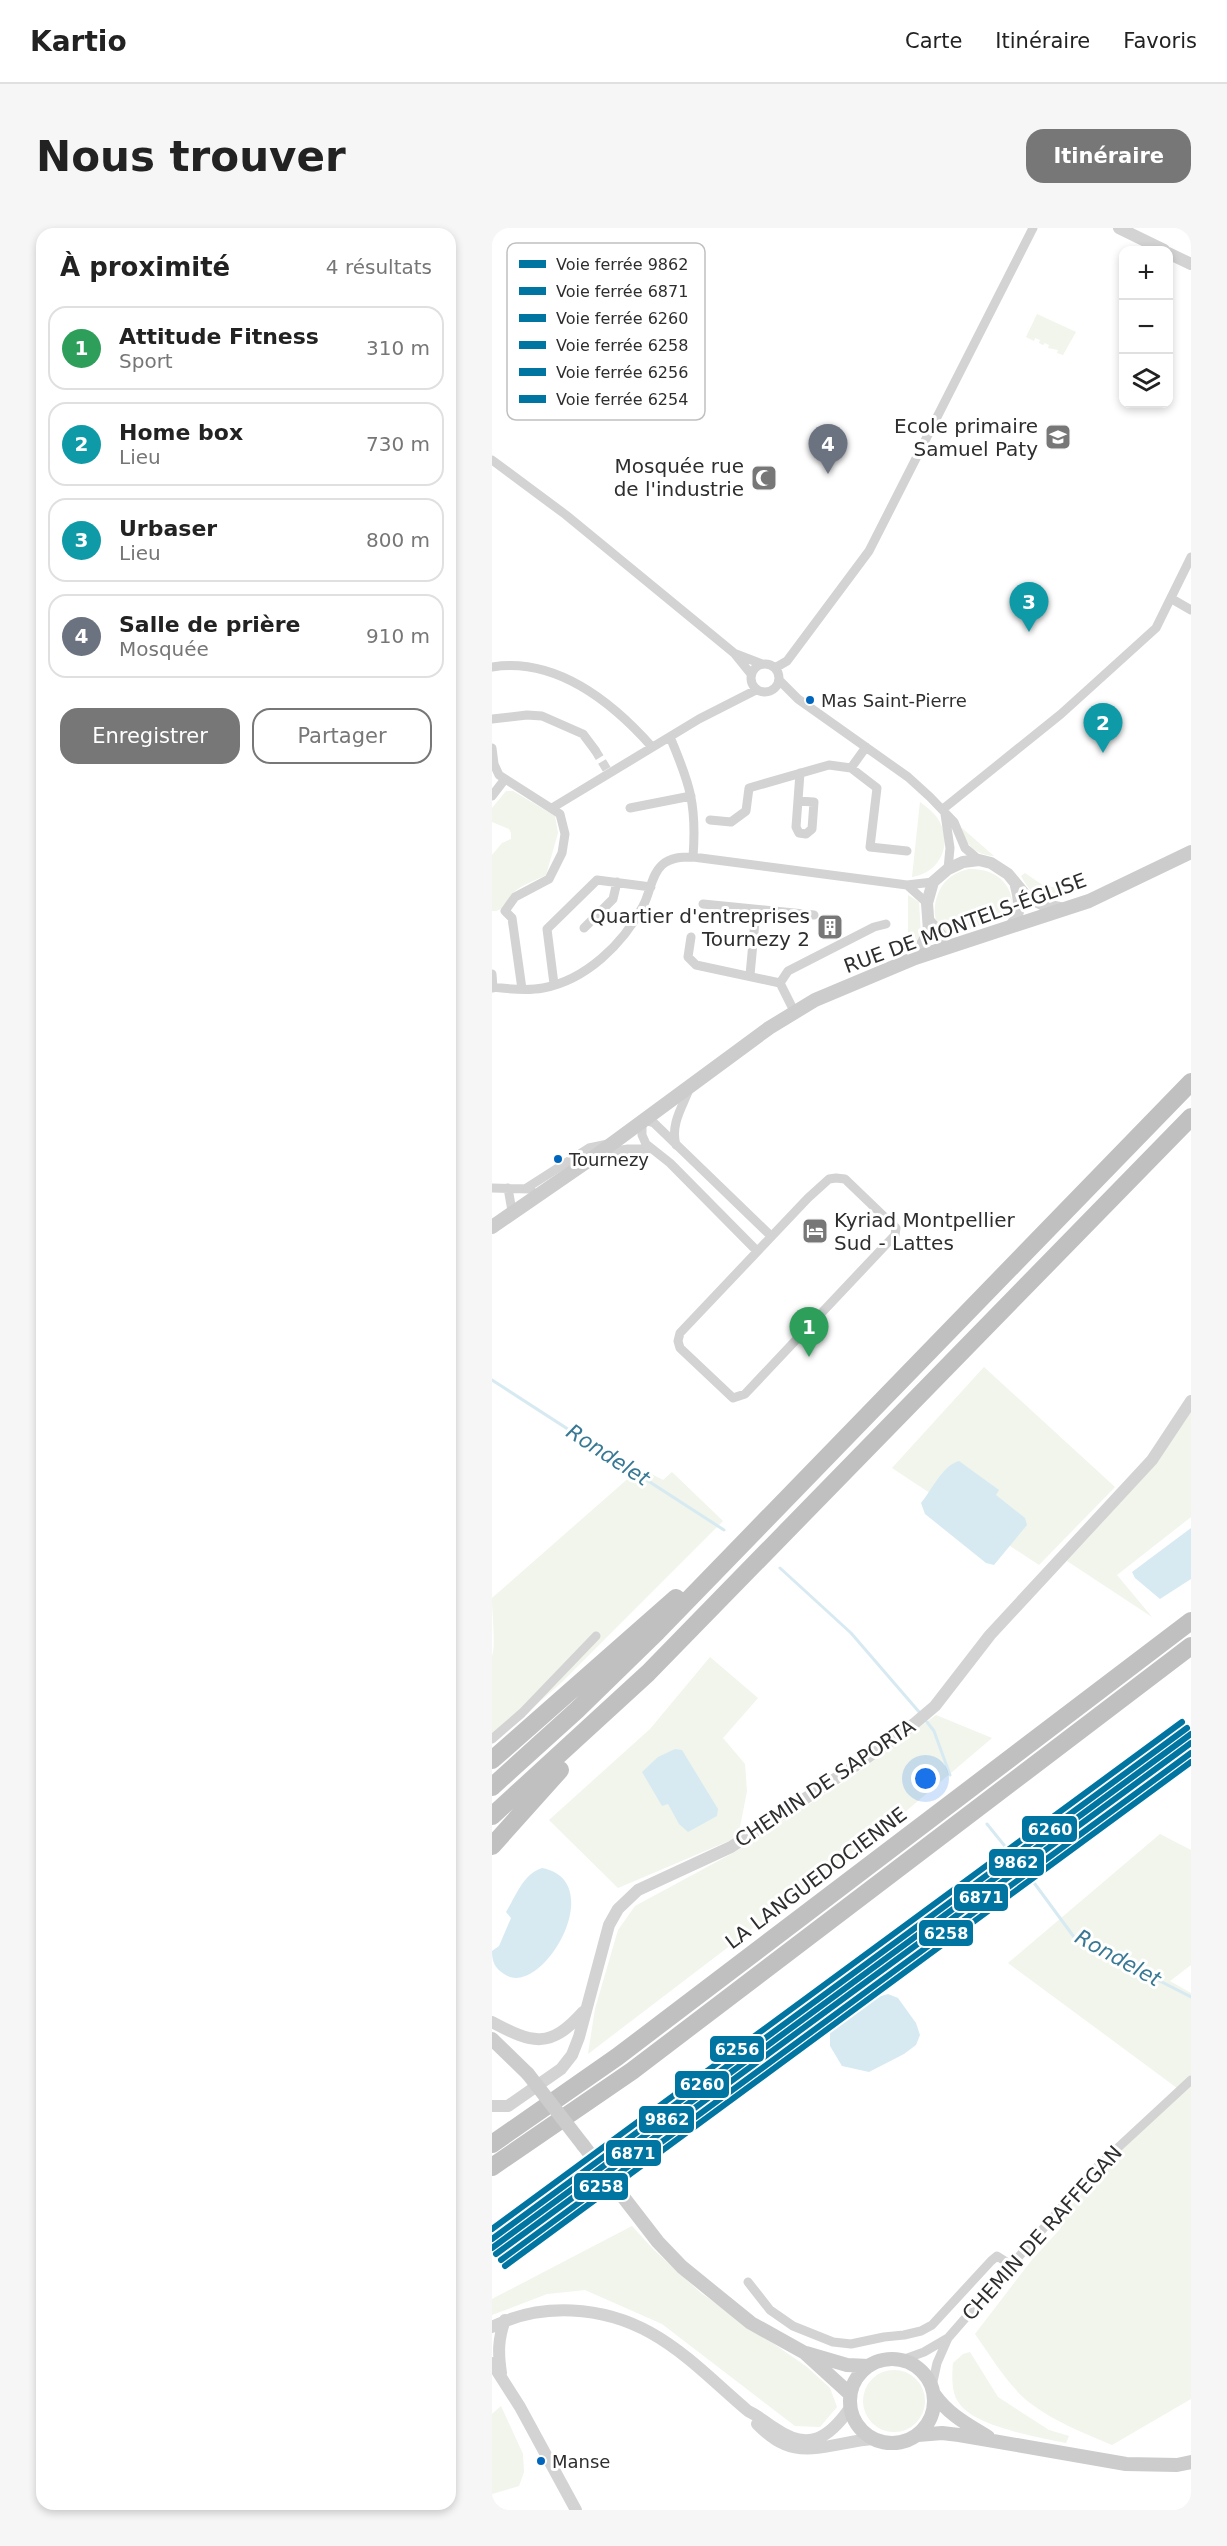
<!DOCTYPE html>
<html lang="fr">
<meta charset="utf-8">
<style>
:root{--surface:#fff;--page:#f6f6f6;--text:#222;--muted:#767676;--line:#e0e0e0;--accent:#777}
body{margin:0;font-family:"DejaVu Sans",sans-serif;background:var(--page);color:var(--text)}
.controls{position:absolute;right:18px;top:18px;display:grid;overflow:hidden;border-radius:12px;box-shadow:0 3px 9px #0003}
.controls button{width:54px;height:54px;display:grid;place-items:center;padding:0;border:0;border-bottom:2px solid var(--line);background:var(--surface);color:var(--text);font:30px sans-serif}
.you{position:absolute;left:434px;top:1551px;width:21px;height:21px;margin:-15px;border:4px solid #fff;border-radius:50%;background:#1a73e8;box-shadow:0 0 0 9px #1a73e833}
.badge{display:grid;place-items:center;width:39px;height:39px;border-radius:50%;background:var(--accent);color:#fff;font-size:20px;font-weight:700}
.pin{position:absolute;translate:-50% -50px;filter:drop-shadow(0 2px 3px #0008)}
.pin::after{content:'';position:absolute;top:32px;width:21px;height:18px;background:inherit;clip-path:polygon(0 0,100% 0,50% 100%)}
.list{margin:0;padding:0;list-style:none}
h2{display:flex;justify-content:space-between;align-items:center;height:78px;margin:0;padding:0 24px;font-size:26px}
h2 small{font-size:20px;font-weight:400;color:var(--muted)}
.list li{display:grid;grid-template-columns:39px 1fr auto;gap:18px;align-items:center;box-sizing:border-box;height:84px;margin:0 12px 12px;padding:0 12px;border:2px solid var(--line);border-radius:18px}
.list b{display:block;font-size:22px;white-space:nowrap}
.list p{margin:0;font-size:20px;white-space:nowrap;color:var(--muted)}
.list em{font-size:20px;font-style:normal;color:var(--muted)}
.actions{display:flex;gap:12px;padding:18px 24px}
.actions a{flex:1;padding:14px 0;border:2px solid var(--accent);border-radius:18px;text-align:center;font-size:21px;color:var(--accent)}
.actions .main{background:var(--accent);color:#fff}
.icon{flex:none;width:33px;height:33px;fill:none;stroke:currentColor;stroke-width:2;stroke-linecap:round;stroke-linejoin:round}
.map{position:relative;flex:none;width:699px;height:2282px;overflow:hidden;border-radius:18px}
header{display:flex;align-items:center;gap:36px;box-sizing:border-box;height:84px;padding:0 30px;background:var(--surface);border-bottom:2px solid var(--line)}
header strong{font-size:28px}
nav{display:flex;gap:33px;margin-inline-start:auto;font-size:21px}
.intro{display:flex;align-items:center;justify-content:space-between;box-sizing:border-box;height:144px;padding:0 36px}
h1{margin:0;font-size:42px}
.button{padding:15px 27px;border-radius:18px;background:var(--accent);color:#fff;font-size:21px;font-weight:700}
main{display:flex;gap:36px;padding:0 36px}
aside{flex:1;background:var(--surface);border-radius:18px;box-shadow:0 3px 9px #0003}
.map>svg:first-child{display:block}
</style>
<header>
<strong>Kartio</strong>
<nav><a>Carte</a><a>Itinéraire</a><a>Favoris</a></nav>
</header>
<div class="intro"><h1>Nous trouver</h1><a class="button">Itinéraire</a></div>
<main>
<aside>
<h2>À proximité<small>4 résultats</small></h2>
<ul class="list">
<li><span class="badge" style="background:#2e9e5b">1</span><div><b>Attitude Fitness</b><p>Sport</p></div><em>310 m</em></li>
<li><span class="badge" style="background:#0f9aa8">2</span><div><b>Home box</b><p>Lieu</p></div><em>730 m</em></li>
<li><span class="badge" style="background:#0f9aa8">3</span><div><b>Urbaser</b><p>Lieu</p></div><em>800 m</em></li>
<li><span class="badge" style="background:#6b7280">4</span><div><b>Salle de prière</b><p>Mosquée</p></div><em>910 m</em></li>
</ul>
<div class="actions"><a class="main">Enregistrer</a><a>Partager</a></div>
</aside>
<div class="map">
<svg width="699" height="2282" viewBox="0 0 699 2282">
<rect width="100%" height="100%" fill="#fff"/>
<path fill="#f1f5eb" d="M 545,86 L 584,104 L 571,127 L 565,125 L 566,122 L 556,120 L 557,117 L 553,115 L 551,117 L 547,115 L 548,112 L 543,110 L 542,113 L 534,109 Z
M 14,563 L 21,563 L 63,588 L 66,605 L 54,647 C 44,652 30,657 22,664 C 14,672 13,684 0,683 L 0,627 L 10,615 L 19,611 L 19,605 L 17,601 L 0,594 L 0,580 Z
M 428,574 C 433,578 439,582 443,587 C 463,611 450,645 420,649 Z
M 470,600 L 502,628 C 485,627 473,618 470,600 Z
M 477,641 C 504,640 524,657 520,686 L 462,707 C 435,704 440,666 455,652 C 461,646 469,643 477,641 Z
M 533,645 L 552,658 L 569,660 L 565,669 C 547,674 537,663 529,648 Z
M 416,667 L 427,674 L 429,708 L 425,716 L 416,719 Z
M 492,1139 L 623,1259 L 547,1337 L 400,1240 Z
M 699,1183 L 699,1289 L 625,1347 L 660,1389 L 575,1333 L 664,1236 Z
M 148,1240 L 171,1252 L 180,1244 L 231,1293 L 70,1454 L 0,1516 L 0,1428 C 4,1419 0,1384 0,1370 Z
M 218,1429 L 266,1470 L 231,1510 L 253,1536 L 255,1563 L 246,1609 L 126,1660 L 57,1592 L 158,1501 Z
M 444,1487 L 500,1510 L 413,1584 L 96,1826 L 103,1781 L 126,1702 L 143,1678 L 241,1625 L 358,1550 Z
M 668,1606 L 699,1622 L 699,1737 L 678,1753 L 699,1765 L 699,1847 L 685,1860 L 516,1735 Z
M 699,1857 L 699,2171 L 620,2217 C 592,2205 563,2194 538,2175 C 517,2159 498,2127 483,2106 L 539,2033 L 569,2000 L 573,1981 L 632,1920 Z
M 140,1998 L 161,2021 L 209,2065 L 315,2139 L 338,2160 L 345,2179 L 328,2199 L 303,2198 L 170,2096 L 93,2062 L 55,2066 L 0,2087 L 0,2071 Z
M 478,2124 L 506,2169 L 557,2202 L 577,2208 L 574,2215 C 547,2209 483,2199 467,2175 C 459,2165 460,2147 461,2135 L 471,2126 Z
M371 2173a31 31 0 1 1 62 0a31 31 0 1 1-62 0Z
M 9,2178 L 31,2226 L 32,2244 L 27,2258 L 0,2266 L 0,2186 Z"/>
<path fill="#d7eaf2" d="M 467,1233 L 507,1262 L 504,1267 L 533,1290 L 535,1297 L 502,1337 L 494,1335 L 433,1286 L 429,1275 C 439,1263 451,1237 467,1233 Z
M 699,1300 L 699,1351 L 668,1371 L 643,1350 L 640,1344 Z
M 183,1521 L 190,1522 L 226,1581 L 225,1588 L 196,1604 L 187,1596 L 176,1576 L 170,1578 L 150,1544 L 166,1529 Z
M 50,1640 C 119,1653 49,1773 12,1746 C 3,1740 0,1734 0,1723 L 7,1718 L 19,1690 L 14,1684 C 24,1668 31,1646 50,1640 Z
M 396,1766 L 406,1770 L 424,1795 L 428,1807 L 424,1817 L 412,1826 L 377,1844 L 350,1838 L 338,1818 L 338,1799 C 353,1785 376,1771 396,1766 Z"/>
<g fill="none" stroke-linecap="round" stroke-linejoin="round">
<path stroke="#d7eaf2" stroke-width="3" d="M 0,1152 L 232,1302
M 288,1340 L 359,1405 L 428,1485
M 435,1494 L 442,1503 L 458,1547
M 495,1596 L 516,1622
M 540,1652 L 582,1709 L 699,1769"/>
<path stroke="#d5d5d5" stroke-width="9" stroke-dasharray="9 4.5" stroke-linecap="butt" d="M 103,522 L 117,545"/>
<path stroke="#d3d3d3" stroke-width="9" d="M 0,232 L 74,287 L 242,425 L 259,446
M 680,371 L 699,382
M 244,426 L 270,436
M259 450a14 14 0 1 1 28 0a14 14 0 1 1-28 0Z
M 0,439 C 65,429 120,474 160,519
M 283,440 L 295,433 L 377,323 L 541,0
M 287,452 L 306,471 L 416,549 L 438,569 L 462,594 L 473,620 L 487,632
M 0,491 L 35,487 L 50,488 L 91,506 L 103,522
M 178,509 C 198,556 205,577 201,629
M 0,520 L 2,536 L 7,547 L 68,586 L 73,606 L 70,625 L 57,651 L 23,669 L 13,683 L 20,690 L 30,761
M 359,540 L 385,560 L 378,619 L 415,623
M 0,568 L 13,551
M 306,573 L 322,574 L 320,601 L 314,606 L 307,605 L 304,599 L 308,545
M 60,580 L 207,491 L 264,462
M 138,580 L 199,568
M 451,581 L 569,486 L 664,400 L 699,329
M 453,586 L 458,620 L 456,641
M 218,592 L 239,594 L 254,583 L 257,560 L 337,537 L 359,540 L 374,519
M 415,657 L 435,675
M 211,676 L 322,687
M 92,700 L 121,671 L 125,654
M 199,709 L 196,729 L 204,737 L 288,755
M 0,746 L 1,760
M 258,747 L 264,683
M 62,756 L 55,701 L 105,652 L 159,659
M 0,759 C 16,761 35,763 51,760 C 94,752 131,716 151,678 C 158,666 159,647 170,637 C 179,629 190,629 201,629 L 415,657 L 441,654
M 302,783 L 288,755 L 296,743 L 382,699 L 394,696
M 184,917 C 178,896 191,878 198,859
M 111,925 L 136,921 L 159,921
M 344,950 L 353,951 L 404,1000 L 403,1007 L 253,1166 L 241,1170 L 188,1120 L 186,1113 L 188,1105 L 316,970 L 337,951 Z
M 0,960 L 39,961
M 16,960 L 20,983
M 33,961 L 97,920 L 116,916
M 265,1023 L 178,935 L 154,916 L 150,907 L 150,891 L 162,895 L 279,1008
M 0,1511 L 30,1485 L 104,1408
M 256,2054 L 278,2082 L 301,2098 L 341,2114 L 359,2116 L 392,2109 L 412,2107 L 429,2103 L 440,2097 L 499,2033 L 505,2028 L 519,2037
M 410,2132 L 432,2124 L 456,2110
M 440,2158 L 445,2135 L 456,2110 L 604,1940 L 699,1852"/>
<path stroke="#d3d3d3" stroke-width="12" d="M 627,0 L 672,22
M 676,25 L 699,36
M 437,693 L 458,718
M 519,698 C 529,685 528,673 524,658
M 423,730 L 437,703 L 435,675 L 441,654 L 456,641 L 471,634 L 487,632 L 499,635 L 516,646 L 535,669 L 552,677 L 573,681
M 0,1794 C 41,1816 58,1821 91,1784
M 0,1878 L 16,1878 L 69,1841 L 80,1827 L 87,1809 L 117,1697 L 126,1681 L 146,1662 L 239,1619 L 372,1532 L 423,1495 L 443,1478 L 498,1407 L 660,1232 L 699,1173
M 0,2099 C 49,2074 111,2078 159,2105 C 195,2125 225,2157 256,2183 C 267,2188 274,2195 284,2201 C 317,2224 338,2209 358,2180
M 0,2135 L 28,2179 L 84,2282
M 9,2145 C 6,2125 6,2111 13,2092
M 265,2196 C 273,2204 282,2212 292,2216 C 319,2228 353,2212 382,2211"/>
<path stroke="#ccc" stroke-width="14" d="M 0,999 L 106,926 L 277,800 L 323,772 L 423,730 L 597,673 L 699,624
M 0,1811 L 36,1846
M 91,1917 L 166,2014 L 190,2039 L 259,2095 L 313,2125 L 358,2166
M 314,2125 L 355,2137 L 377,2138
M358 2173a42 42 0 1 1 84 0a42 42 0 1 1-84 0Z
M 442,2166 C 457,2187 475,2196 496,2209
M 426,2207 L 450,2205 L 467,2207 L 634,2236 L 685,2237 L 699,2234"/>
<path stroke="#c0c0c0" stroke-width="18" d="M 0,1532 L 184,1370
M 0,1559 L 85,1482 L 165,1404 L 699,854
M 0,1588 L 156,1445 L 699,889
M 0,1618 L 68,1542
M 0,1916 L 125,1829 L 699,1393
M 0,1939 L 140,1843 L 699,1418"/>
<path stroke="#ccc" stroke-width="14" d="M 36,1846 L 91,1917"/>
<g stroke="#fff" stroke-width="10">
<path id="rail-1" d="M 0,2020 L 699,1506"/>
</g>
<g stroke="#fff" stroke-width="10">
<path id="rail-2" d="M 4,2026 L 699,1515"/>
</g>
<g stroke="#fff" stroke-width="10">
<path id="rail-3" d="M 0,2011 L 695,1500"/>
</g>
<g stroke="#fff" stroke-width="10">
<path id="rail-4" d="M 9,2032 L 699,1525"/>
</g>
<g stroke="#fff" stroke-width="10">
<path id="rail-5" d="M 0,2001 L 690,1494"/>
</g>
<g stroke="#fff" stroke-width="10">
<path id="rail-6" d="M 13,2038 L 699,1534"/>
</g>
<use href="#rail-1" stroke="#0075a1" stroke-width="6"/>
<use href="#rail-2" stroke="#0075a1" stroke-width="6"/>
<use href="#rail-3" stroke="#0075a1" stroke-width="6"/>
<use href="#rail-4" stroke="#0075a1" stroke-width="6"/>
<use href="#rail-5" stroke="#0075a1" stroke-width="6"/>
<use href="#rail-6" stroke="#0075a1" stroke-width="6"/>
</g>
<defs>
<g id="school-square" transform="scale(1.35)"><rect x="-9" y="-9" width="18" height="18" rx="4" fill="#777" stroke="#fff"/><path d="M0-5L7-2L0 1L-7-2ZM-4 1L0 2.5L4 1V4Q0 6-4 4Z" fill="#fff"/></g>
<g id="mosque-square" transform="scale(1.35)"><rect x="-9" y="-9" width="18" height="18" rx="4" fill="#777" stroke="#fff"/><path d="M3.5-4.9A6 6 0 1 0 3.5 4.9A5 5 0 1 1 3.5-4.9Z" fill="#fff"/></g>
<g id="building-square" transform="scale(1.35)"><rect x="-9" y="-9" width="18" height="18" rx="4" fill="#777" stroke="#fff"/><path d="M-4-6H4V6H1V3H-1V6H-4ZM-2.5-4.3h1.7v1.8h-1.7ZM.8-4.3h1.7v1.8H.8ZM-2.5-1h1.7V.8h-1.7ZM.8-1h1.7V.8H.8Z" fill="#fff"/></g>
<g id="hotel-square" transform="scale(1.35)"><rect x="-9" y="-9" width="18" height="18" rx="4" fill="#777" stroke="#fff"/><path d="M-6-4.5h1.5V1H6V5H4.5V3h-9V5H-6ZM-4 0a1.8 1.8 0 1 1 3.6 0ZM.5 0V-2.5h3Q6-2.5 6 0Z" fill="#fff"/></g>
</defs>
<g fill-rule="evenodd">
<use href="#school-square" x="566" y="209"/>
<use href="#mosque-square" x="272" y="250"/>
<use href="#building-square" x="338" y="699"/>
<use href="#hotel-square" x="323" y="1003"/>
</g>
<g fill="#0065bd" stroke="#fff" stroke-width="2">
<circle cx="318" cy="472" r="5"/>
<circle cx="66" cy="931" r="5"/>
<circle cx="49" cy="2233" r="5"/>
</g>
<g text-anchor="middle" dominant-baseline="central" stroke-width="6" stroke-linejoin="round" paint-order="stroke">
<g font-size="18" fill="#2e2e2e" stroke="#fff" text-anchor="start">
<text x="329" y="472">Mas Saint-Pierre</text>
<text x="77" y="931">Tournezy</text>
<text x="60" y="2233">Manse</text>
</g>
<g font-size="20" fill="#2e2e2e" stroke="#fff" text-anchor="end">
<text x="546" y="198">Ecole primaire<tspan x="546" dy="23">Samuel Paty</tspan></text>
<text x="252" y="238">Mosquée rue<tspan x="252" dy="23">de l'industrie</tspan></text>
<text x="318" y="688">Quartier d'entreprises<tspan x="318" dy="23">Tournezy 2</tspan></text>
<text x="342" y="992" text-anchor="start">Kyriad Montpellier<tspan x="342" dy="23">Sud - Lattes</tspan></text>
</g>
<g font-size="20" fill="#2e2e2e" stroke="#fff">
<text transform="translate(473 695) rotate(-20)">RUE DE MONTELS-ÉGLISE</text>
<text transform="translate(333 1555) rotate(-34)">CHEMIN DE SAPORTA</text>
<text transform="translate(324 1650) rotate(-37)">LA LANGUEDOCIENNE</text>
<text transform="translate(550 2005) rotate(-48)">CHEMIN DE RAFFEGAN</text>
</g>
<g font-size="21" font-style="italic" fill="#387894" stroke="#fff">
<text transform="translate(116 1227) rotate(33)">Rondelet</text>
<text transform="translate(626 1730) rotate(29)">Rondelet</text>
</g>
</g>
<rect x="15" y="15" width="198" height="177" rx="9" fill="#fff" stroke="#c0c0c0" stroke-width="1.5"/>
<rect x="27" y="32" width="27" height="8" fill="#0075a1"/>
<rect x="27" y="59" width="27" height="8" fill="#0075a1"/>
<rect x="27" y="86" width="27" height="8" fill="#0075a1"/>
<rect x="27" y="113" width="27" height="8" fill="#0075a1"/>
<rect x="27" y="140" width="27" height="8" fill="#0075a1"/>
<rect x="27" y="167" width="27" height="8" fill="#0075a1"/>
<g font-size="16" fill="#2e2e2e">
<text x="64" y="42">Voie ferrée 9862</text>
<text x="64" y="69">Voie ferrée 6871</text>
<text x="64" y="96">Voie ferrée 6260</text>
<text x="64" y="123">Voie ferrée 6258</text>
<text x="64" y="150">Voie ferrée 6256</text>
<text x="64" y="177">Voie ferrée 6254</text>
</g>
<g stroke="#fff" stroke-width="2">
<rect x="529" y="1587" width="57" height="28" rx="6" fill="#0075a1"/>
<rect x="496" y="1620" width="57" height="29" rx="6" fill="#0075a1"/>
<rect x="461" y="1655" width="56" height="29" rx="6" fill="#0075a1"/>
<rect x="426" y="1691" width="56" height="28" rx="6" fill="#0075a1"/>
<rect x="217" y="1807" width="56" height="28" rx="6" fill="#0075a1"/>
<rect x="182" y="1842" width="56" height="29" rx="6" fill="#0075a1"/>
<rect x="146" y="1877" width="57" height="29" rx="6" fill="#0075a1"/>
<rect x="113" y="1911" width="57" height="28" rx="6" fill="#0075a1"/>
<rect x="81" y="1944" width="56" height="29" rx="6" fill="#0075a1"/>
</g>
<g font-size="16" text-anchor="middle" font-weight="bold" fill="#fff">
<text x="558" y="1607">6260</text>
<text x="524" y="1640">9862</text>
<text x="489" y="1675">6871</text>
<text x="454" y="1711">6258</text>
<text x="245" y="1827">6256</text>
<text x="210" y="1862">6260</text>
<text x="175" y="1897">9862</text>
<text x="141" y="1931">6871</text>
<text x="109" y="1964">6258</text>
</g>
</svg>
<div class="controls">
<button>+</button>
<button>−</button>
<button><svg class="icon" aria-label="layers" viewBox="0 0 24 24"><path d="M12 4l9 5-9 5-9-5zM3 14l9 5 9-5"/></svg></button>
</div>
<div class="you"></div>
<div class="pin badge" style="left:317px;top:1129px;background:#2e9e5b">1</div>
<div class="pin badge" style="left:611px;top:525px;background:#0f9aa8">2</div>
<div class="pin badge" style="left:537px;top:404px;background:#0f9aa8">3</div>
<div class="pin badge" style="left:336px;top:246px;background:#6b7280">4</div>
</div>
</main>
